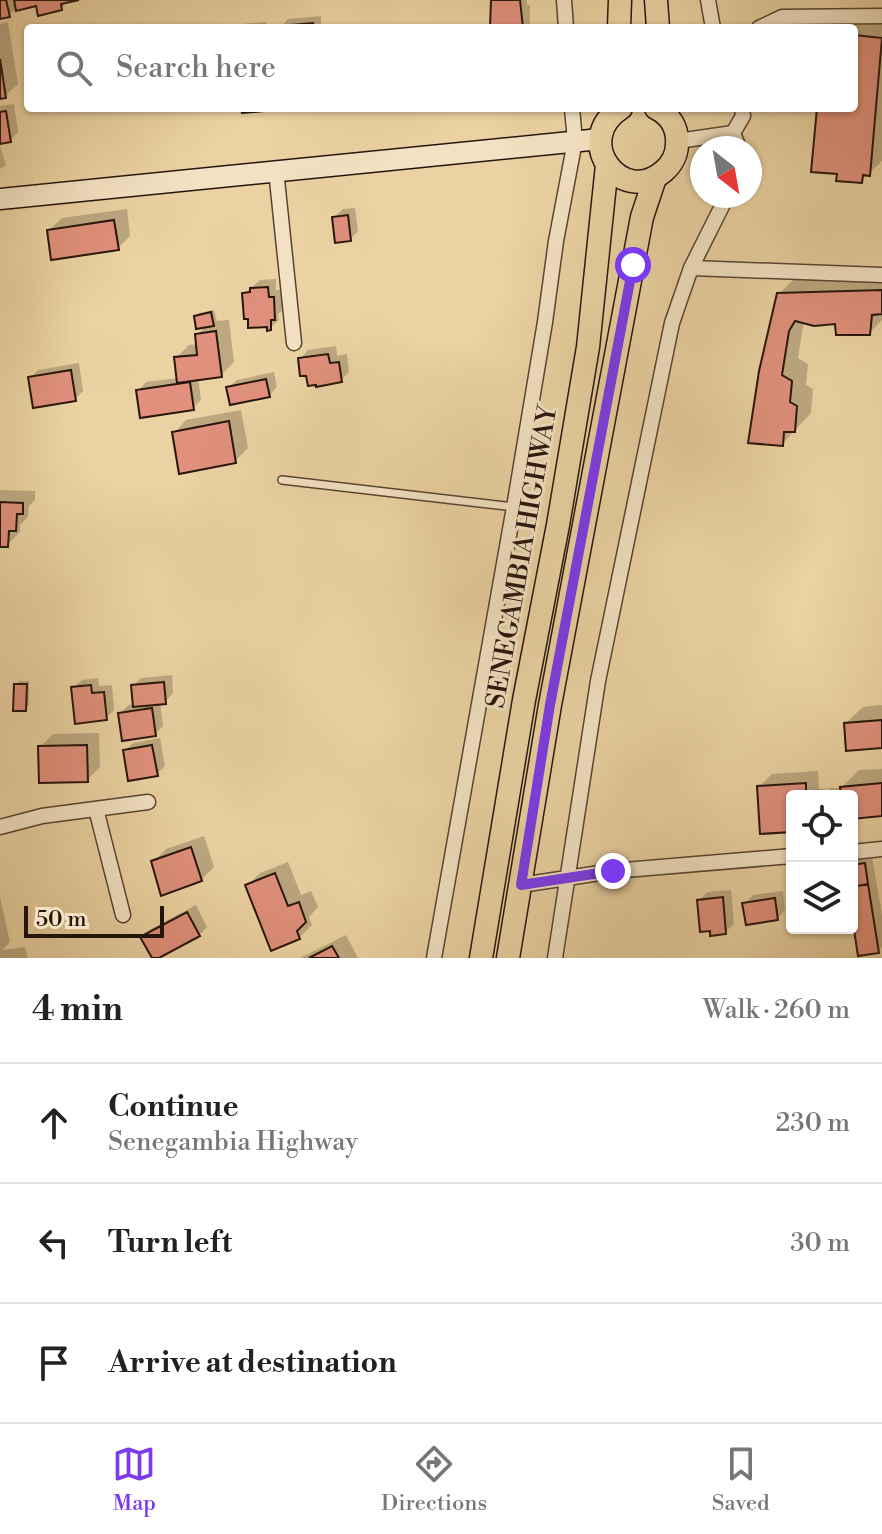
<!DOCTYPE html>
<meta charset="utf-8">
<style>
:root{--surface:#fff;--page:#f6f6f6;--text:#222;--muted:#767676;--line:#e0e0e0;--accent:#7c3aed}
body{margin:0;font-family:"Libre Bodoni",serif;background:var(--page);color:var(--text)}
.controls{position:absolute;right:24px;bottom:24px;display:grid;overflow:hidden;border-radius:8px;box-shadow:0 2px 6px #0004}
.controls button{width:72px;height:72px;display:grid;place-items:center;padding:0;border:0;border-bottom:2px solid var(--line);background:var(--surface);color:var(--text);font:40px sans-serif}
.compass{position:absolute;left:690px;top:136px;width:72px;height:72px;border-radius:50%;background:var(--surface);box-shadow:0 2px 6px #0004;rotate:149deg}
.scale{position:absolute;left:24px;bottom:20px;width:140px;box-sizing:border-box;padding-left:8px;border:4px solid #27150c;border-top:0;font-size:22px;line-height:28px;white-space:nowrap;color:#27150c;-webkit-text-stroke:6px #f2e2c3;paint-order:stroke}
.stop{position:absolute;width:24px;height:24px;margin:-18px;border:6px solid #7c3aed;border-radius:50%;background:#fff}
.stop.end{background:#7c3aed;border-color:#fff;box-shadow:0 2px 8px #0008}
.list{margin:0;padding:0;list-style:none}
h2{display:flex;justify-content:space-between;align-items:center;height:104px;margin:0;padding:0 32px;font-size:34px}
h2 small{font-size:26px;font-weight:400;color:var(--muted)}
.list li{display:grid;grid-template-columns:52px 1fr auto;gap:24px;align-items:center;box-sizing:border-box;height:120px;padding:0 32px;border-top:2px solid var(--line)}
.list b{display:block;font-size:30px;white-space:nowrap}
.list p{margin:0;font-size:26px;white-space:nowrap;color:var(--muted)}
.list em{font-size:26px;font-style:normal;color:var(--muted)}
.icon{flex:none;width:44px;height:44px;fill:none;stroke:currentColor;stroke-width:2;stroke-linecap:round;stroke-linejoin:round}
.map{position:relative;flex:none;width:882px;height:958px;overflow:hidden}
.search{position:absolute;background:var(--surface);box-shadow:0 2px 6px #0004;left:24px;right:24px;top:24px;height:88px;display:flex;align-items:center;gap:20px;box-sizing:border-box;padding:0 28px;border-radius:8px;color:var(--muted);font-size:30px}
.sheet{height:464px;background:var(--surface)}
nav{display:flex;justify-content:space-around;align-items:center;box-sizing:border-box;height:112px;border-top:2px solid var(--line);background:var(--surface);font-size:22px;color:var(--muted)}
nav a{display:grid;justify-items:center;gap:4px}
nav .on{color:var(--accent)}
.map>svg:first-child{display:block}
</style>
<div class="map">
<svg width="882" height="958" viewBox="0 0 882 958">
<rect width="100%" height="100%" fill="#ebd2a2"/>
<filter id="stains"><feTurbulence type="fractalNoise" baseFrequency=".0025" numOctaves="4"/><feColorMatrix values="0 0 0 0 .2 0 0 0 0 .09 0 0 0 0 .02 0 0 0 .5 -.17"/></filter>
<radialGradient id="worn" r=".72"><stop offset=".6" stop-color="#630" stop-opacity="0"/><stop offset="1" stop-color="#630" stop-opacity=".3"/></radialGradient>
<path fill="#0003" d="M 0,0 L 70,0 L 61,8 L 38,4 L 18,7 L 9,15 L 0,17 Z
M 493,0 L 527,0 L 527,5 L 530,5 L 530,28 L 492,28 Z
M 818,14 L 882,20 L 882,161 L 861,181 L 839,172 L 819,108 L 854,108 L 854,28 L 804,28 Z
M 321,16 L 321,28 L 280,28 L 288,19 Z
M 8,22 L 18,84 L 5,96 L 0,97 L 0,24 Z
M 266,22 L 267,28 L 238,28 L 242,24 Z
M 14,104 L 18,132 L 10,140 L 0,142 L 0,106 Z
M 0,146 L 6,165 L 0,169 Z
M 355,208 L 358,231 L 350,239 L 334,217 L 343,209 Z
M 127,209 L 130,236 L 118,248 L 49,230 L 62,218 Z
M 882,275 L 882,320 L 869,333 L 837,322 L 804,321 L 798,358 L 808,364 L 806,385 L 813,389 L 811,413 L 782,444 L 779,294 L 796,277 Z
M 276,279 L 276,290 L 281,290 L 283,310 L 278,314 L 279,320 L 270,328 L 244,294 L 260,280 Z
M 214,310 L 217,321 L 229,320 L 234,362 L 221,375 L 198,378 L 201,400 L 193,408 L 138,391 L 146,382 L 179,378 L 176,358 L 189,345 L 198,344 L 197,335 L 207,325 L 196,316 L 199,313 Z
M 336,346 L 337,356 L 347,354 L 349,372 L 341,380 L 300,359 L 308,350 Z
M 79,363 L 83,391 L 75,399 L 30,378 L 38,370 Z
M 274,372 L 277,387 L 269,396 L 228,388 L 237,380 Z
M 241,410 L 248,448 L 235,461 L 174,433 L 186,420 Z
M 0,490 L 35,491 L 35,500 L 29,506 L 28,517 L 20,525 L 20,532 L 7,545 L 0,545 Z
M 172,675 L 173,693 L 165,702 L 160,702 L 163,726 L 155,734 L 120,713 L 129,705 L 135,704 L 133,686 L 141,678 Z
M 98,678 L 99,686 L 112,685 L 114,710 L 106,718 L 73,688 L 82,680 Z
M 19,681 L 29,681 L 29,705 L 25,709 L 16,685 Z
M 882,705 L 882,746 L 846,723 L 863,707 Z
M 99,733 L 100,767 L 87,780 L 40,747 L 53,734 Z
M 160,738 L 165,766 L 157,774 L 125,751 L 133,743 Z
M 882,769 L 882,814 L 852,817 L 852,796 L 829,796 L 829,789 L 825,789 L 825,796 L 792,796 L 792,830 L 759,787 L 772,774 L 818,771 L 819,789 L 840,788 L 840,789 L 859,770 Z
M 204,836 L 214,867 L 201,880 L 153,862 L 166,849 Z
M 872,856 L 882,915 L 882,947 L 878,951 L 852,905 L 852,861 Z
M 288,862 L 301,895 L 311,891 L 318,907 L 309,917 L 312,925 L 299,938 L 247,886 L 260,873 Z
M 731,890 L 734,924 L 725,932 L 699,901 L 707,892 Z
M 783,891 L 785,910 L 777,919 L 745,903 L 753,895 Z
M 0,897 L 10,942 L 2,950 L 25,947 L 28,958 L 0,958 Z
M 196,905 L 207,927 L 199,935 L 154,958 L 143,937 L 151,929 Z
M 346,935 L 358,958 L 300,958 Z"/>
<path fill="#e0907c" stroke="#27150c" stroke-width="2" d="M 0,0 L 6,0 L 10,17 L 0,19 Z
M 14,0 L 79,0 L 61,4 L 62,10 L 38,16 L 36,6 L 16,11 Z
M 491,0 L 520,0 L 523,28 L 490,28 Z
M 313,23 L 313,28 L 278,28 L 277,26 Z
M 854,35 L 882,38 L 870,176 L 863,175 L 862,183 L 836,181 L 837,174 L 811,172 L 817,108 L 854,108 Z
M 0,59 L 6,98 L 0,99 Z
M 241,108 L 274,108 L 274,110 L 242,113 Z
M 6,111 L 11,142 L 0,144 L 0,112 Z
M 348,215 L 351,241 L 335,243 L 332,217 Z
M 114,220 L 119,250 L 51,260 L 47,230 Z
M 268,287 L 269,297 L 274,297 L 275,320 L 271,320 L 271,330 L 267,331 L 267,327 L 248,328 L 248,319 L 244,319 L 242,293 L 250,292 L 250,288 Z
M 882,290 L 882,314 L 872,315 L 870,335 L 836,335 L 835,324 L 814,326 L 795,321 L 789,331 L 782,375 L 792,381 L 790,402 L 797,406 L 795,432 L 784,432 L 783,446 L 748,443 L 759,371 L 777,293 Z
M 211,312 L 214,326 L 196,329 L 194,316 Z
M 216,331 L 222,377 L 177,383 L 174,357 L 197,355 L 195,334 Z
M 328,354 L 330,363 L 339,362 L 342,382 L 316,387 L 316,385 L 308,386 L 306,376 L 300,376 L 298,358 Z
M 71,370 L 76,401 L 33,408 L 28,377 Z
M 266,379 L 270,397 L 230,405 L 226,387 Z
M 190,382 L 194,410 L 140,418 L 136,390 Z
M 229,421 L 236,463 L 179,474 L 172,432 Z
M 0,502 L 23,503 L 23,514 L 17,514 L 16,531 L 9,531 L 8,547 L 0,547 Z
M 164,682 L 166,704 L 133,707 L 131,685 Z
M 14,684 L 27,684 L 26,711 L 13,711 Z
M 91,685 L 92,693 L 104,692 L 107,720 L 75,724 L 71,687 Z
M 152,708 L 156,736 L 122,741 L 118,713 Z
M 882,720 L 882,748 L 846,751 L 844,723 Z
M 87,745 L 88,782 L 39,783 L 38,746 Z
M 152,745 L 158,776 L 128,781 L 123,750 Z
M 806,783 L 806,796 L 792,796 L 792,832 L 760,834 L 757,786 Z
M 882,783 L 882,816 L 852,819 L 852,796 L 841,796 L 840,787 Z
M 191,847 L 202,881 L 161,896 L 151,861 Z
M 865,863 L 868,884 L 852,887 L 852,865 Z
M 275,873 L 288,906 L 299,902 L 306,922 L 297,931 L 300,939 L 271,951 L 245,885 Z
M 868,884 L 879,953 L 858,956 L 852,917 L 852,887 Z
M 723,897 L 726,934 L 710,936 L 710,931 L 700,932 L 697,900 Z
M 775,898 L 778,920 L 746,925 L 742,903 Z
M 187,912 L 200,936 L 159,958 L 152,958 L 140,937 Z
M 332,946 L 339,958 L 309,958 Z"/>
<g fill="none" stroke-linecap="round" stroke-linejoin="round">
<g stroke="#584432" stroke-width="10">
<path id="lane" d="M 282,480 L 514,507"/>
</g>
<g stroke="#584432" stroke-width="17">
<path id="street" d="M 564,0 L 566,28
M 708,0 L 713,28
M 759,28 L 782,17 L 882,16
M 733,133 L 739,148
M 678,141 L 733,133 L 743,116 L 742,108
M 276,170 L 294,343
M 691,268 L 882,275
M 96,809 L 123,915
M 0,827 L 42,816 L 148,802
M 852,852 L 882,849
M 521,885 L 613,871 L 792,856
M 434,958 L 514,507 L 545,322 L 556,241 L 575,141 L 572,108
M 555,958 L 598,681 L 672,323 L 691,268 L 727,196"/>
</g>
<g stroke="#27150c" stroke-width="23">
<path id="secondary" d="M 0,199 L 600,139"/>
</g>
<g stroke="#27150c" stroke-width="25">
<path id="primary" d="M 656,0 L 658,28
M 619,28 L 620,0
M 621,108 C 571,140 622,208 664,171 C 672,164 677,154 677,144 C 678,128 670,115 656,108
M 481,958 L 524,700 L 558,525 L 588,347 L 607,165
M 508,958 L 550,705 L 642,217 L 655,178"/>
</g>
<use href="#lane" stroke="#f2e2c3" stroke-width="7"/>
<use href="#street" stroke="#f2e2c3" stroke-width="14"/>
<use href="#secondary" stroke="#f2e2c3" stroke-width="20"/>
<use href="#primary" stroke="#ebd2a2" stroke-width="22"/>
</g>
<g fill="none" stroke-linecap="round" stroke-linejoin="round">
<path stroke="#7c3aed" stroke-width="10" d="M 613,871 L 521,885 L 550,705 L 633,265"/>
</g>
<g text-anchor="middle" dominant-baseline="central" stroke-width="6" stroke-linejoin="round" paint-order="stroke">
<g font-size="26" fill="#27150c" stroke="#f2e2c3">
<text transform="translate(522 557) rotate(-80)">SENEGAMBIA HIGHWAY</text>
</g>
</g>
<rect width="100%" height="100%" filter="url(#stains)"/>
<rect width="100%" height="100%" fill="url(#worn)"/>
</svg>
<div class="controls">
<button><svg class="icon" aria-label="locate" viewBox="0 0 24 24"><circle cx="12" cy="12" r="6"/><path d="M12 2v4M12 18v4M2 12h4M18 12h4"/></svg></button>
<button><svg class="icon" aria-label="layers" viewBox="0 0 24 24"><path d="M12 4l9 5-9 5-9-5zM3 14l9 5 9-5"/></svg></button>
</div>
<svg class="compass" viewBox="-18 -18 36 36"><path d="M0-13l5 13h-10z" fill="#e53935"/><path d="M0 13l5-13h-10z" fill="#767676"/></svg>
<div class="scale">50 m</div>
<div class="stop" style="left:633px;top:265px"></div>
<div class="stop end" style="left:613px;top:871px"></div>
<div class="search"><svg class="icon" aria-label="search" viewBox="0 0 24 24"><circle cx="10" cy="10" r="6"/><path d="M15 15l6 6"/></svg>Search here</div>
</div>
<section class="sheet">
<h2>4 min<small>Walk · 260 m</small></h2>
<ul class="list">
<li><svg class="icon" aria-label="ahead" viewBox="0 0 24 24"><path d="M12 20V5M6 11l6-6 6 6"/></svg><div><b>Continue</b><p>Senegambia Highway</p></div><em>230 m</em></li>
<li><svg class="icon" aria-label="left" viewBox="0 0 24 24"><path d="M17 20v-9H6M10 6l-5 5 5 5"/></svg><div><b>Turn left</b></div><em>30 m</em></li>
<li><svg class="icon" aria-label="arrive" viewBox="0 0 24 24"><path d="M6 21V4h12l-3 4 3 4H6"/></svg><div><b>Arrive at destination</b></div></li>
</ul>
</section>
<nav>
<a class="on"><svg class="icon" aria-label="map" viewBox="0 0 24 24"><path d="M3 6l6-2 6 2 6-2v14l-6 2-6-2-6 2zM9 4v14M15 6v14"/></svg>Map</a>
<a><svg class="icon" aria-label="directions" viewBox="0 0 24 24"><path d="M12 3l9 9-9 9-9-9zM9 14v-3h6M13 9l2 2-2 2"/></svg>Directions</a>
<a><svg class="icon" aria-label="saved" viewBox="0 0 24 24"><path d="M7 4h10v16l-5-4-5 4z"/></svg>Saved</a>
</nav>
